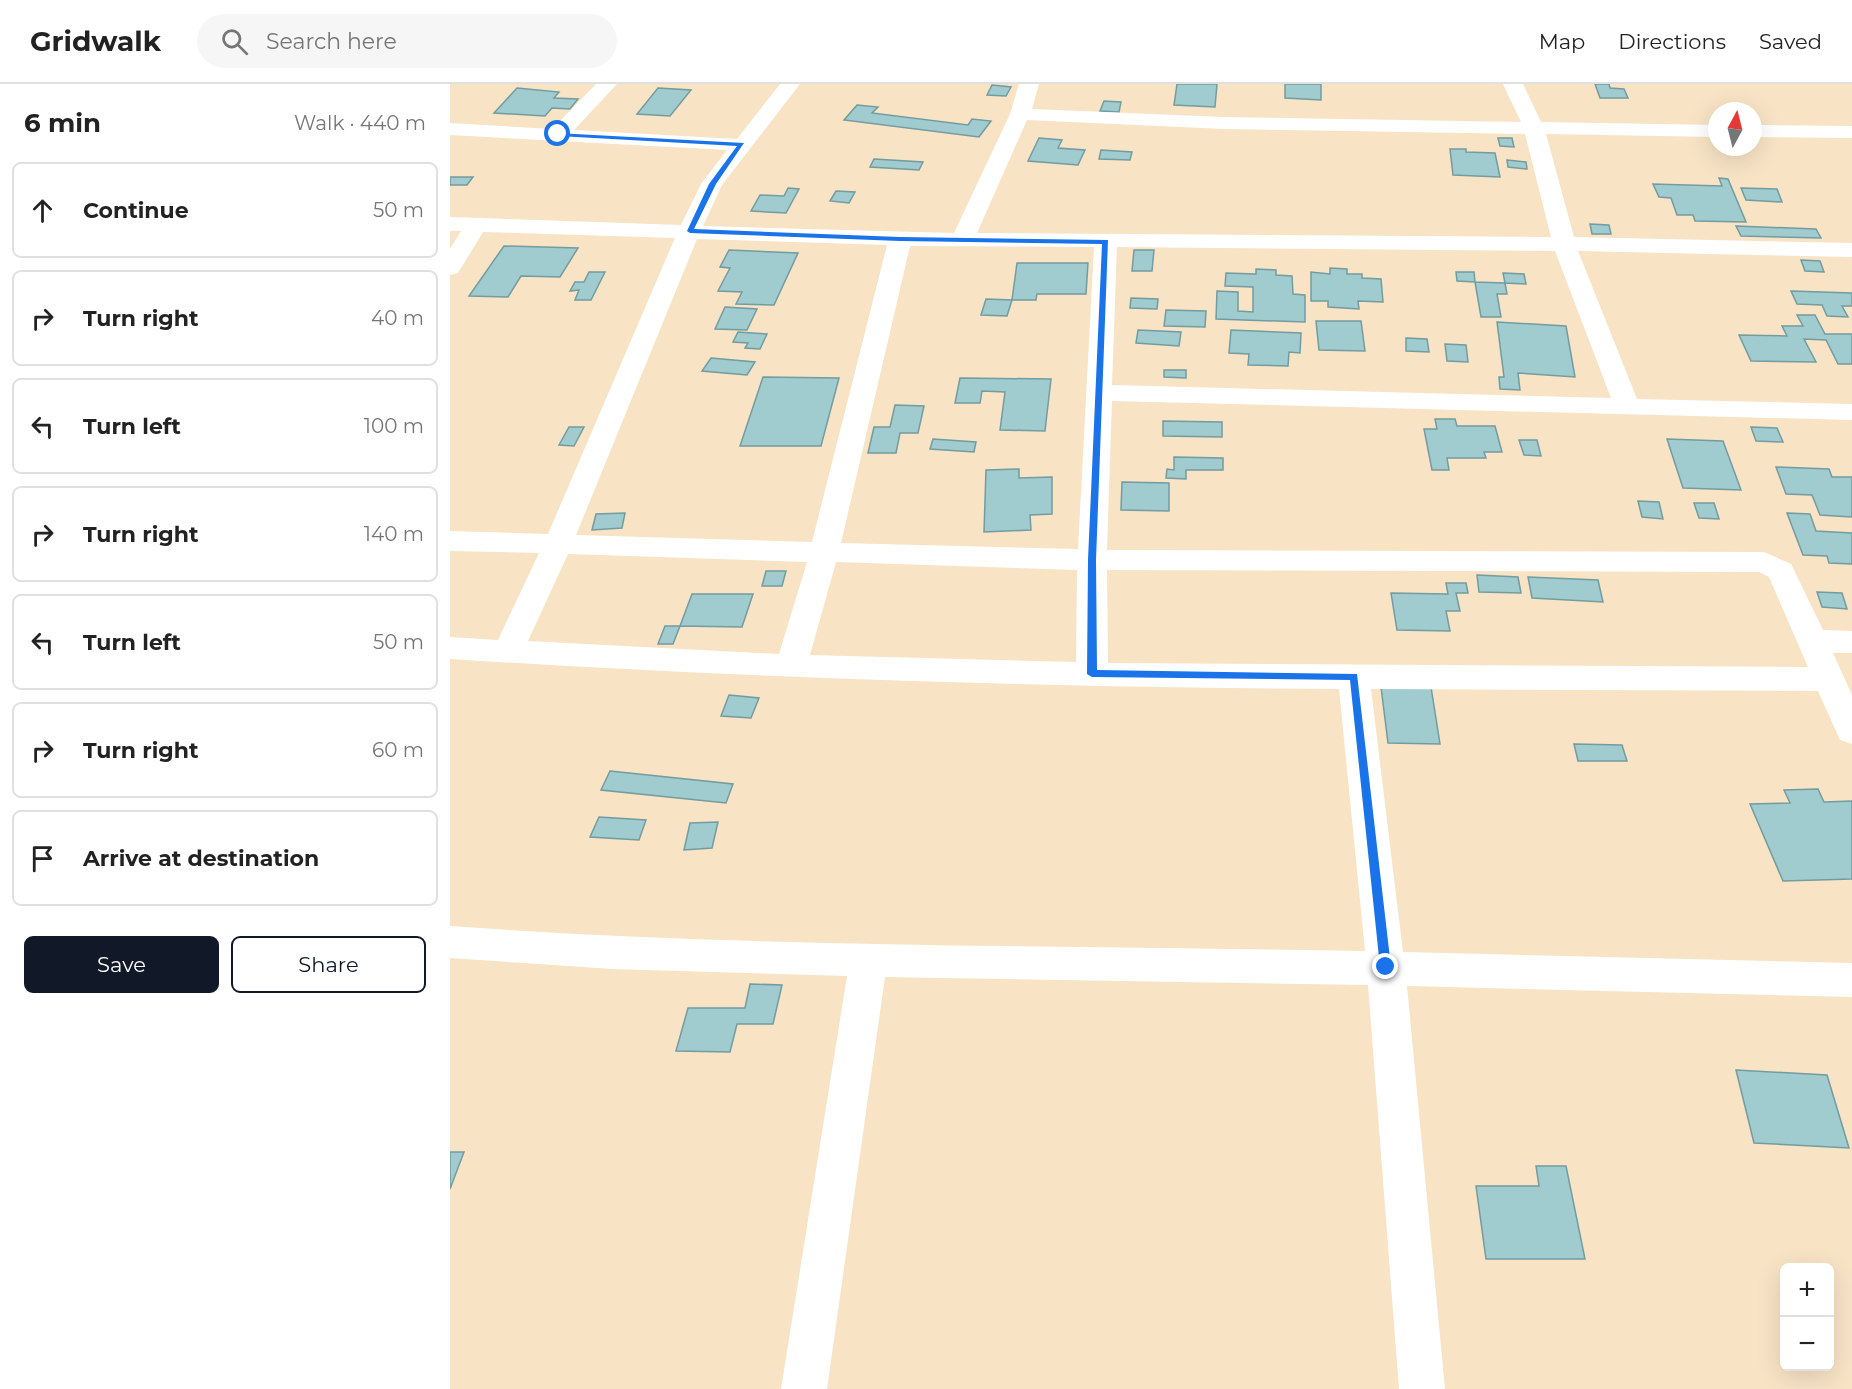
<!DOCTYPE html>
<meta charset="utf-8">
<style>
:root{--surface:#fff;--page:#f6f6f6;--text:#222;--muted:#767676;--line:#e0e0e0;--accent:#111827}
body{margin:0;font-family:Montserrat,sans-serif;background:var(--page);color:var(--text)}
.controls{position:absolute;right:18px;bottom:18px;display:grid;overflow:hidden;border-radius:9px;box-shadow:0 6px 24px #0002}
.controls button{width:54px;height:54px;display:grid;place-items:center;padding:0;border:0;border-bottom:2px solid var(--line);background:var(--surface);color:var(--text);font:30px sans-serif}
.compass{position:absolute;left:1258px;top:18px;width:54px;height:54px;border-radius:50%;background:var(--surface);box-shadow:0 6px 24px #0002;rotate:7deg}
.stop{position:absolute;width:18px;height:18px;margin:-14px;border:4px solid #1a73e8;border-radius:50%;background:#fff}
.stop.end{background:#1a73e8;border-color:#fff;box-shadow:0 2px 6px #0008}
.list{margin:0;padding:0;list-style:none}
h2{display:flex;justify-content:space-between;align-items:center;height:78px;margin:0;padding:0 24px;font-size:26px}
h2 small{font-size:20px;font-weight:400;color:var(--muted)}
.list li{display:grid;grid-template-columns:39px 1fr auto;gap:18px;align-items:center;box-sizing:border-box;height:96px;margin:0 12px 12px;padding:0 12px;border:2px solid var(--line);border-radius:9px}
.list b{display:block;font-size:22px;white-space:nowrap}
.list em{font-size:20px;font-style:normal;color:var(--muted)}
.actions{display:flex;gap:12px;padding:18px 24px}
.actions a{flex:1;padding:14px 0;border:2px solid var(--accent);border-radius:9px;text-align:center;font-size:21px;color:var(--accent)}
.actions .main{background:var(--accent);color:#fff}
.icon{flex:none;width:33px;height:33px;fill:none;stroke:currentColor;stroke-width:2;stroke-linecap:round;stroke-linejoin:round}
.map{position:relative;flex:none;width:1402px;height:1305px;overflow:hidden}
header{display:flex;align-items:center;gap:36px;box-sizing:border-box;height:84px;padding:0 30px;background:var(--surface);border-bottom:2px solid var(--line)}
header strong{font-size:28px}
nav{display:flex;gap:33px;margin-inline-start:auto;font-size:21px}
.search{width:420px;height:54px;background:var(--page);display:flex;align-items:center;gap:15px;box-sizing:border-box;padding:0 21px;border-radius:33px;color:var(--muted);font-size:22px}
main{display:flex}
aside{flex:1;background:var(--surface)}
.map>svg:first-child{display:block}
</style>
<header>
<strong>Gridwalk</strong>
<div class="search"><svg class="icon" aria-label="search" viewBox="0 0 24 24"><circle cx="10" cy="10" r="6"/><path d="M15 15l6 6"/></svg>Search here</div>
<nav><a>Map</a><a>Directions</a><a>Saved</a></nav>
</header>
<main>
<aside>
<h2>6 min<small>Walk · 440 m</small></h2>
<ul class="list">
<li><svg class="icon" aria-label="ahead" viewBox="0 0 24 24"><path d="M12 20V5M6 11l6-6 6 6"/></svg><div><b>Continue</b></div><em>50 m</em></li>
<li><svg class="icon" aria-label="right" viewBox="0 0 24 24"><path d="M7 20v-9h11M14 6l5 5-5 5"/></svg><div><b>Turn right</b></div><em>40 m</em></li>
<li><svg class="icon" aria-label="left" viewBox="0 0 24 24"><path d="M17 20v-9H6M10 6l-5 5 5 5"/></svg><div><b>Turn left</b></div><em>100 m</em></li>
<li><svg class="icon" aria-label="right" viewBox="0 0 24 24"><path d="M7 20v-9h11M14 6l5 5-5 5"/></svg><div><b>Turn right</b></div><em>140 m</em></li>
<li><svg class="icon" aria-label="left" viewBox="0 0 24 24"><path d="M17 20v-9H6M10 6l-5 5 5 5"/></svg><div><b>Turn left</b></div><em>50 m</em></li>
<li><svg class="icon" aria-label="right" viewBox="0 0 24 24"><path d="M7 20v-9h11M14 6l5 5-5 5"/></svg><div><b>Turn right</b></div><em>60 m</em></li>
<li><svg class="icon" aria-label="arrive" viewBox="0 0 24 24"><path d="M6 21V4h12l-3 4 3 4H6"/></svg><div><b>Arrive at destination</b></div></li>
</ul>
<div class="actions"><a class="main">Save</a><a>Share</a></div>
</aside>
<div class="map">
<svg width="1402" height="1305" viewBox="0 0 1402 1305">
<rect width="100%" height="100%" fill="#f8e3c5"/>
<path fill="#a0cbcf" stroke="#739ca0" stroke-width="1.5" d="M 727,0 L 767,0 L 765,23 L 724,21 Z
M 835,0 L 871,0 L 871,16 L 835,14 Z
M 1145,0 L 1159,0 L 1160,4 L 1174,5 L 1178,14 L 1150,14 Z
M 542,1 L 561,3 L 556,12 L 537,11 Z
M 67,4 L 109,8 L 104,14 L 128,15 L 120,25 L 102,24 L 95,32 L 44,29 Z
M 208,4 L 241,6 L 220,32 L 187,30 Z
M 654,17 L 671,18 L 669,28 L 650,27 Z
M 407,21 L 428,23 L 422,29 L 518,41 L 522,35 L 541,37 L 529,53 L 394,36 Z
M 589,54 L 612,56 L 608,64 L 635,66 L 628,81 L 578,77 Z
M 1048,54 L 1062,54 L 1064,63 L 1050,62 Z
M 1000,65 L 1016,65 L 1016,68 L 1045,69 L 1050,93 L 1003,91 Z
M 651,66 L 682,68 L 680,76 L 649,75 Z
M 424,75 L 473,78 L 469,86 L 420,83 Z
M 1057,76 L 1076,78 L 1077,85 L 1058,83 Z
M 0,93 L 23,93 L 17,101 L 0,101 Z
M 1269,94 L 1278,95 L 1296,138 L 1245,137 L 1243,131 L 1227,131 L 1221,114 L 1209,113 L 1203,100 L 1272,102 Z
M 338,104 L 349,105 L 336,129 L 301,127 L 310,111 L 334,112 Z
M 1291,104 L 1327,105 L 1332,118 L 1296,116 Z
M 386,107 L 405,108 L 399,119 L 380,117 Z
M 1140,140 L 1159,141 L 1161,150 L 1142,150 Z
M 1286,142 L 1366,145 L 1371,154 L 1291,152 Z
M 54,162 L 128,164 L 110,193 L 71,192 L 58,213 L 19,212 Z
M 279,166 L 348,169 L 324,221 L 286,220 L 292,208 L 268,207 L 280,184 L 270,183 Z
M 684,166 L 704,166 L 702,187 L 682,187 Z
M 1351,176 L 1370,177 L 1374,188 L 1355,187 Z
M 567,179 L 638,179 L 636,210 L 587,210 L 586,216 L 562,216 Z
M 880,184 L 897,185 L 897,190 L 912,190 L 912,194 L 931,195 L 933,218 L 908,217 L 909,225 L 878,223 L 878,217 L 861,217 L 861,188 L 880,190 Z
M 806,185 L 826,186 L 826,191 L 842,192 L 843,210 L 855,211 L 855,238 L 766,235 L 767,207 L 788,208 L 788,227 L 803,228 L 803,203 L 775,202 L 776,189 L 806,190 Z
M 139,188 L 155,188 L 141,216 L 125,216 L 129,206 L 120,207 L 125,198 L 134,198 Z
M 1006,188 L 1024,188 L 1025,198 L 1007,197 Z
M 1053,189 L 1074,190 L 1076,200 L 1055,199 Z
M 1025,198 L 1055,199 L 1057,210 L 1047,210 L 1051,233 L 1031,233 Z
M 1341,207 L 1402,209 L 1402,222 L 1392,222 L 1398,233 L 1377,232 L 1372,221 L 1347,220 Z
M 681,214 L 708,215 L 707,225 L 680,224 Z
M 536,215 L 562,216 L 557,232 L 531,231 Z
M 275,223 L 307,225 L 297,246 L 265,245 Z
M 716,226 L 756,227 L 755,243 L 714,242 Z
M 1347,231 L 1365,231 L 1375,250 L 1402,250 L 1402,280 L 1388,280 L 1376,256 L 1354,255 L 1366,278 L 1301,277 L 1289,251 L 1337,252 L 1332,242 L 1353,242 Z
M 866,237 L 911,237 L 915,267 L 869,266 Z
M 1047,238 L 1116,242 L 1125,293 L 1068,289 L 1070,306 L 1050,305 L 1049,293 L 1054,293 Z
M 688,246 L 731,248 L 729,262 L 686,259 Z
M 781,246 L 851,249 L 850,269 L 839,268 L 838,282 L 798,281 L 799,270 L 779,269 Z
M 288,248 L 317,250 L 310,265 L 295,264 L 298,259 L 283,258 Z
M 956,254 L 977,255 L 979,268 L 956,267 Z
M 995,260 L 1016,261 L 1018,278 L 997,277 Z
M 261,274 L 305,278 L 297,291 L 252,287 Z
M 714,286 L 736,286 L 736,294 L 714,293 Z
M 313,293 L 389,294 L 371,362 L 290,362 Z
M 510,294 L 601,295 L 595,347 L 550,346 L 555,308 L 532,307 L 530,319 L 505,319 Z
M 445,321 L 474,322 L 468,349 L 450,349 L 446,369 L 418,369 L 424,343 L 440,343 Z
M 985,335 L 1005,335 L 1007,342 L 1045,342 L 1052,368 L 1034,368 L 1036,374 L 997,374 L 999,386 L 982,386 L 974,345 L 987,345 Z
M 713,337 L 772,338 L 772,353 L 713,352 Z
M 119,343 L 134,343 L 124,362 L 109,361 Z
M 1301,343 L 1327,344 L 1333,358 L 1306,357 Z
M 483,355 L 526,358 L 524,368 L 480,365 Z
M 1217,355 L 1273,357 L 1291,406 L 1233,404 Z
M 1069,356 L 1087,356 L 1091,372 L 1074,371 Z
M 724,373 L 773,374 L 773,386 L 736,386 L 736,395 L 716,394 L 717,385 L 724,386 Z
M 1326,383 L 1379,385 L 1382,393 L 1402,393 L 1402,433 L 1370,431 L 1362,411 L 1336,410 Z
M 569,385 L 569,394 L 602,393 L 602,430 L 580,431 L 581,446 L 534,448 L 536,386 Z
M 672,398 L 719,399 L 719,427 L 671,426 Z
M 1188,417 L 1209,418 L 1213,435 L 1192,433 Z
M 1244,419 L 1264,419 L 1269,435 L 1249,434 Z
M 175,429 L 172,444 L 142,446 L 146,430 Z
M 1337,429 L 1360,430 L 1366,447 L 1402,449 L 1402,480 L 1379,479 L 1377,472 L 1353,471 Z
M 316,487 L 336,487 L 332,502 L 312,502 Z
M 1027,491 L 1068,493 L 1071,509 L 1029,508 Z
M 1078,493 L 1148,496 L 1153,518 L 1082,514 Z
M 996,499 L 1016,499 L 1018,509 L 1006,509 L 1010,527 L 996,527 L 1000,547 L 947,546 L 941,509 L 998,510 Z
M 1367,508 L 1392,509 L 1397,525 L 1372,523 Z
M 242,510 L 303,510 L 292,543 L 230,542 Z
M 215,542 L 230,542 L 223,560 L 208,560 Z
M 931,603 L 981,603 L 990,660 L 938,659 Z
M 279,611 L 309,614 L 301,634 L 271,632 Z
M 1124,660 L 1172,661 L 1177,677 L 1128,677 Z
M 160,687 L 283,700 L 276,719 L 151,706 Z
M 1368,705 L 1374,718 L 1402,717 L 1402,795 L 1333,797 L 1300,720 L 1340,719 L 1334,706 Z
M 149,733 L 196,736 L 189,756 L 140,753 Z
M 268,738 L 262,764 L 234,766 L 240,739 Z
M 300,900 L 332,901 L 323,940 L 287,940 L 280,968 L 226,967 L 238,924 L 295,924 Z
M 1286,986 L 1377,991 L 1399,1064 L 1304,1059 Z
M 0,1068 L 14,1068 L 0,1105 Z
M 1086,1082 L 1116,1082 L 1135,1175 L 1036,1175 L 1026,1102 L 1089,1102 Z"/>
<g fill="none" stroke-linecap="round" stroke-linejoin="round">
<path fill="#fff" fill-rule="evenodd" d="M 146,0 L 167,0 L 124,46 L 287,55 L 330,0 L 350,0 L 272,101 L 253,142 L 504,149 L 560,30 L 569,0 L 589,0 L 582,25 L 774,33 L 1071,38 L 1053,0 L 1073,0 L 1091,38 L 1267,41 L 1267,53 L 1096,50 L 1124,153 L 1402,159 L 1402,173 L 1128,167 L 1187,315 L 1402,320 L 1402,336 L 662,317 L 657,466 L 1314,468 L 1341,480 L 1373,546 L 1402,547 L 1402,569 L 1383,569 L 1402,611 L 1402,660 L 1390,656 L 1368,607 L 921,605 L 953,868 L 1402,879 L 1402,913 L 957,902 L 995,1305 L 949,1305 L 918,901 L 435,893 L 377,1305 L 331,1305 L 397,892 L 162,885 L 0,874 L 0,842 C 305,864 610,861 915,867 L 889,605 C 593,603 296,594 0,575 L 0,553 L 48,556 L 89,469 L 0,467 L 0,447 L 98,450 L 225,154 L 33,148 L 8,189 L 0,191 L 0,165 L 11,147 L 0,147 L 0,133 L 231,141 L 251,100 L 277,66 L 0,51 L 0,39 L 102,45 ZM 577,36 L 774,45 L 1075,50 L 1101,153 L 527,149 ZM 247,155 L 437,161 L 362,458 L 126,451 ZM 460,162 L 644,163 L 628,465 L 391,459 ZM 667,163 L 1105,167 L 1161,314 L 662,301 ZM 118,470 L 357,478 L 329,570 L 78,557 ZM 386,478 L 627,486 L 626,578 L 360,571 ZM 657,486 L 1309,488 L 1319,493 L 1358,583 L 658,579 Z
M 1303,41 L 1402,42 L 1402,54 L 1303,53 Z"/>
</g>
<path fill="#1a73e8" d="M 106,49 L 294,59 L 266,100 L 244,145 L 450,153 L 658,156 L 646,476 L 647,586 L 907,590 L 941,883 L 940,887 L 936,888 L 930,883 L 900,596 L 642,593 L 637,590 L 638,476 L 652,160 L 450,157 L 240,149 L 237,147 L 259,100 L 287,62 L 108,52 Z"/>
</svg>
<div class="controls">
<button>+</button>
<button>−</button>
</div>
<svg class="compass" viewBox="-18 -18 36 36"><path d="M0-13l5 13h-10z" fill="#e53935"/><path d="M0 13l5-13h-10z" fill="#767676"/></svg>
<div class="stop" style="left:108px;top:50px"></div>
<div class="stop end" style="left:936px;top:883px"></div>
</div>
</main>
